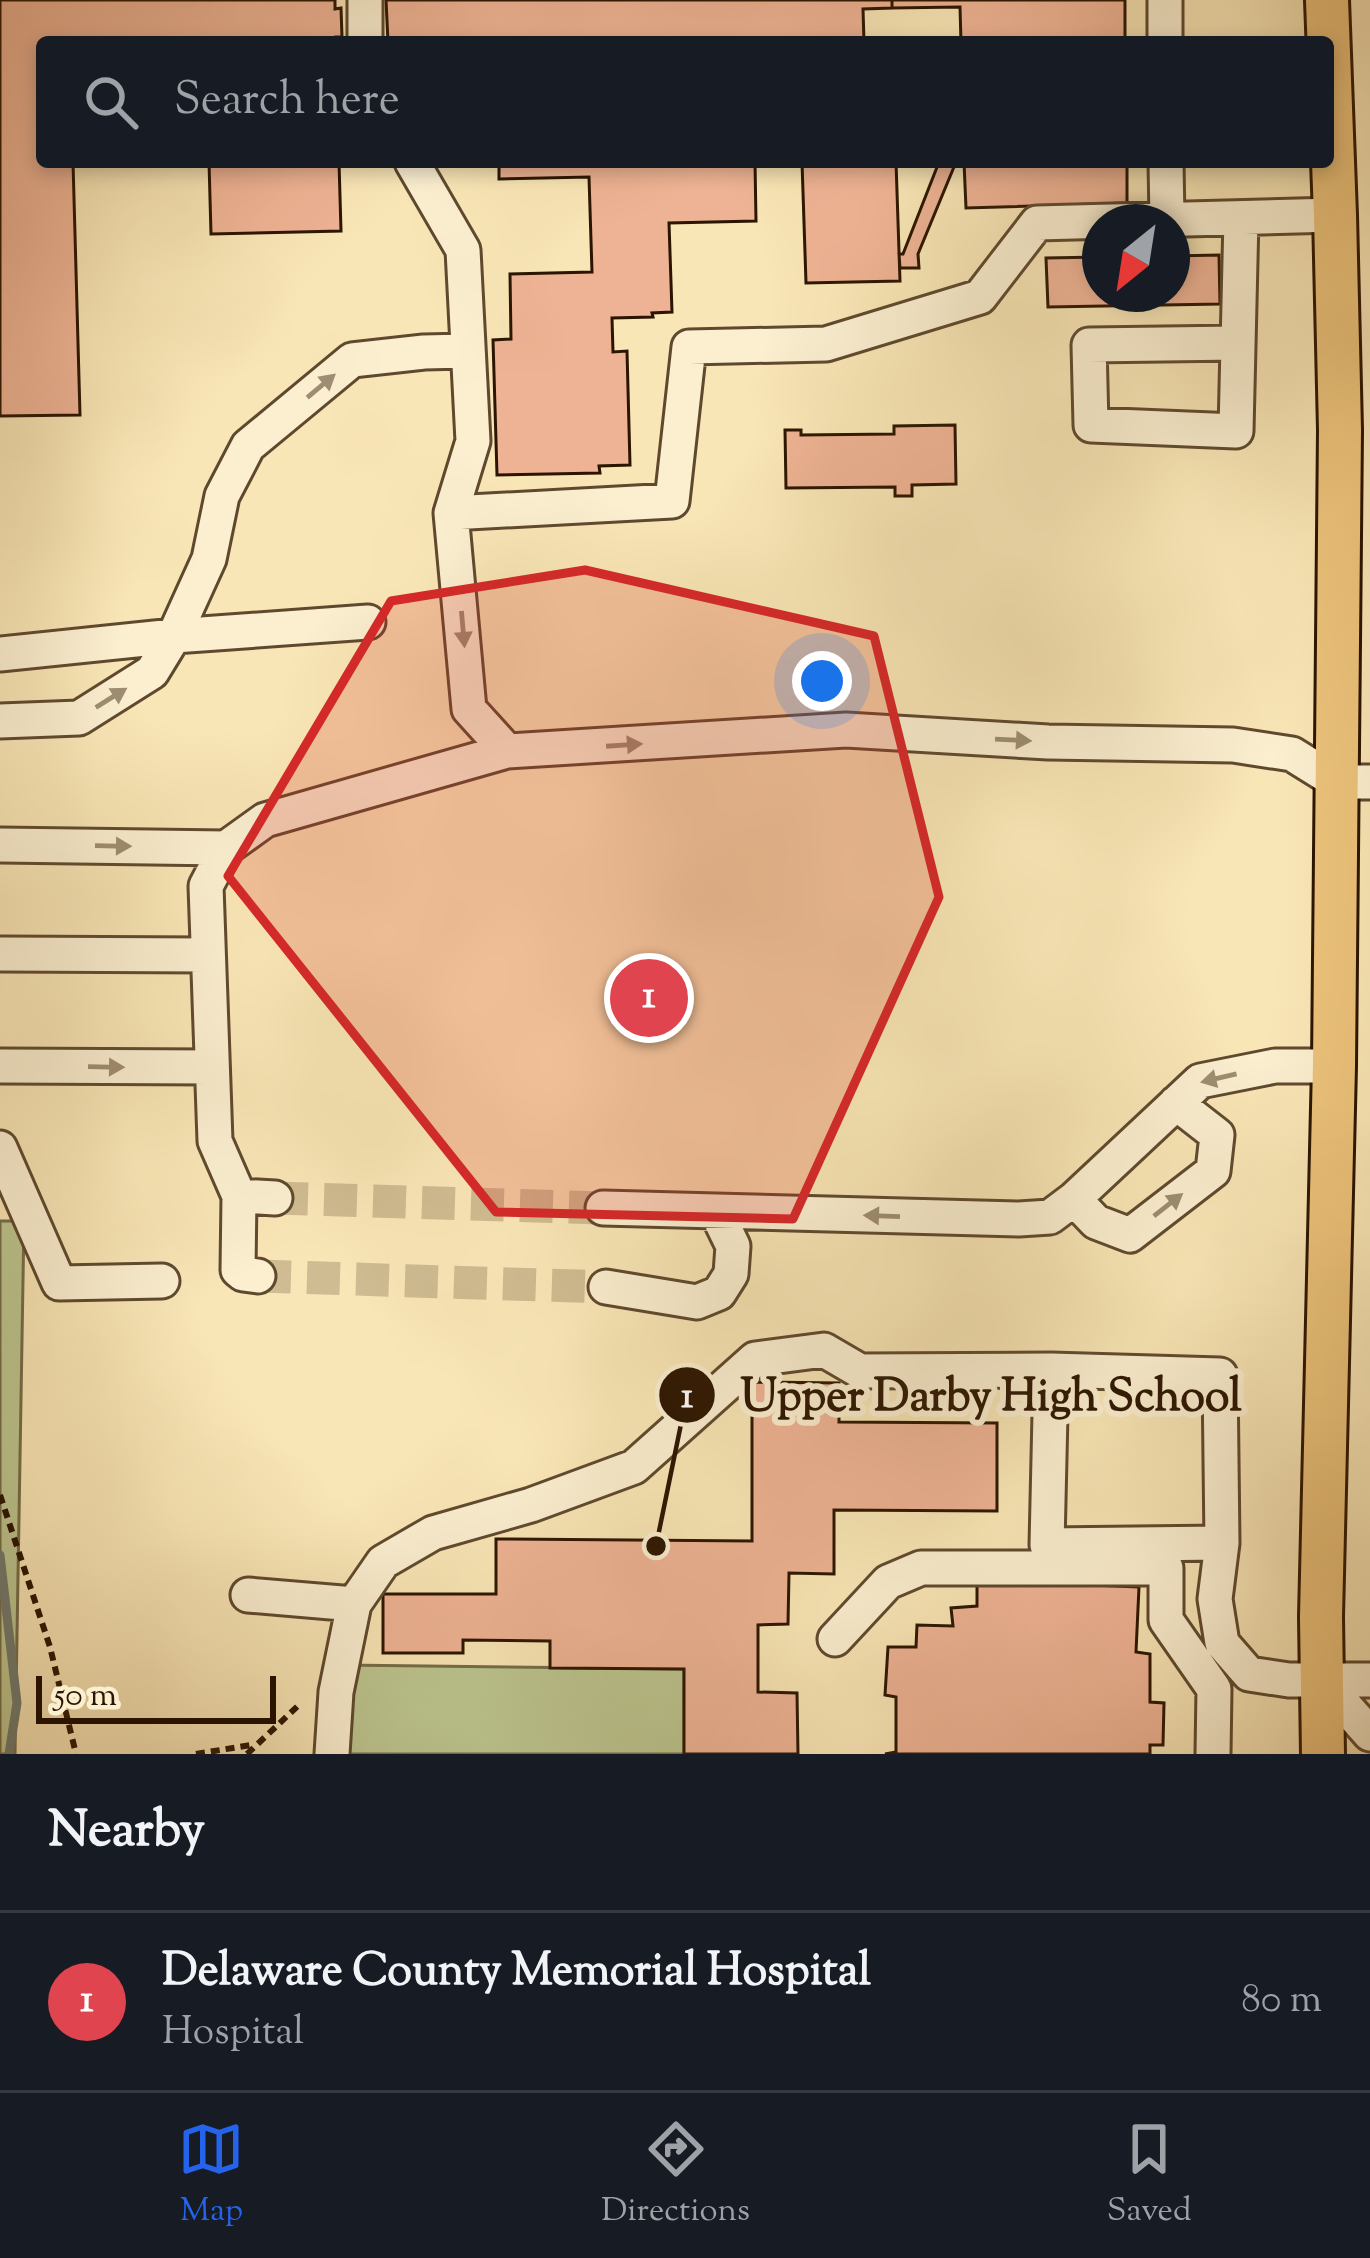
<!DOCTYPE html>
<style>
:root{--surface:#171b24;--page:#20242c;--text:#f1f3f6;--muted:#9ea1a6;--line:#363941;--accent:#2563eb}
body{margin:0;font-family:"Sorts Mill Goudy",serif;background:var(--page);color:var(--text)}
.compass{position:absolute;left:1082px;top:204px;width:108px;height:108px;border-radius:50%;background:var(--surface);box-shadow:0 6px 18px #0003;rotate:210deg}
.scale{position:absolute;left:36px;bottom:30px;width:240px;box-sizing:border-box;padding-left:12px;border:6px solid #2c1500;border-top:0;font-size:33px;line-height:42px;white-space:nowrap;color:#2c1500;-webkit-text-stroke:9px #fbefd0;paint-order:stroke}
.you{position:absolute;left:822px;top:681px;width:42px;height:42px;margin:-30px;border:9px solid #fff;border-radius:50%;background:#1a73e8;box-shadow:0 0 0 18px #1a73e833}
.badge{display:grid;place-items:center;width:78px;height:78px;border-radius:50%;background:var(--accent);color:#fff;font-size:39px;font-weight:700}
.pin{position:absolute;translate:-50% -50%;border:6px solid #fff;box-shadow:0 3px 12px #0006}
.list{margin:0;padding:0;list-style:none}
h2{display:flex;justify-content:space-between;align-items:center;height:156px;margin:0;padding:0 48px;font-size:51px}
h2 small{font-size:39px;font-weight:400;color:var(--muted)}
.list li{display:grid;grid-template-columns:78px 1fr auto;gap:36px;align-items:center;box-sizing:border-box;height:180px;padding:0 48px;border-top:3px solid var(--line)}
.list b{display:block;font-size:45px;white-space:nowrap}
.list p{margin:0;font-size:39px;white-space:nowrap;color:var(--muted)}
.list em{font-size:39px;font-style:normal;color:var(--muted)}
.icon{flex:none;width:66px;height:66px;fill:none;stroke:currentColor;stroke-width:2;stroke-linecap:round;stroke-linejoin:round}
.map{position:relative;flex:none;width:1370px;height:1754px;overflow:hidden}
.search{position:absolute;background:var(--surface);box-shadow:0 6px 18px #0003;left:36px;right:36px;top:36px;height:132px;display:flex;align-items:center;gap:30px;box-sizing:border-box;padding:0 42px;border-radius:12px;color:var(--muted);font-size:45px}
.sheet{height:336px;background:var(--surface)}
nav{display:flex;justify-content:space-around;align-items:center;box-sizing:border-box;height:168px;border-top:3px solid var(--line);background:var(--surface);font-size:33px;color:var(--muted)}
nav a{display:grid;justify-items:center;gap:6px}
nav .on{color:var(--accent)}
.map>svg:first-child{display:block}
</style>
<div class="map">
<svg width="1370" height="1754" viewBox="0 0 1370 1754">
<rect width="100%" height="100%" fill="#f9e6b6"/>
<filter id="stains"><feTurbulence type="fractalNoise" baseFrequency=".00167" numOctaves="4"/><feColorMatrix values="0 0 0 0 .2 0 0 0 0 .09 0 0 0 0 .02 0 0 0 .5 -.17"/></filter>
<radialGradient id="worn" r=".72"><stop offset=".6" stop-color="#630" stop-opacity="0"/><stop offset="1" stop-color="#630" stop-opacity=".3"/></radialGradient>
<path fill="#bcc58f" stroke="#746d48" stroke-width="3" d="M 0,1221 L 24,1221 L 15,1754 L 0,1754 Z
M 342,1665 L 684,1669 L 684,1754 L 346,1754 Z"/>
<g fill="none" stroke-linecap="round" stroke-linejoin="round">
<path stroke="#727a6e" stroke-width="9" d="M 0,1555 L 17,1703 L 9,1754"/>
</g>
<path fill="#eeb394" stroke="#2c1500" stroke-width="3" d="M 0,0 L 335,0 L 335,9 L 341,8 L 342,37 L 336,37 L 336,42 L 42,42 L 42,162 L 73,162 L 80,415 L 0,416 Z
M 386,0 L 892,0 L 892,8 L 863,9 L 864,42 L 388,42 Z
M 892,0 L 1125,0 L 1125,42 L 961,42 L 960,7 L 892,8 Z
M 209,162 L 339,162 L 341,231 L 211,234 Z
M 499,162 L 755,162 L 756,221 L 669,223 L 672,312 L 652,313 L 653,317 L 612,318 L 613,352 L 627,351 L 630,465 L 599,466 L 600,473 L 497,475 L 493,340 L 511,339 L 510,274 L 592,272 L 589,177 L 499,179 Z
M 802,162 L 896,162 L 900,281 L 806,283 Z
M 939,162 L 956,162 L 918,254 L 919,268 L 900,268 L 899,254 L 903,254 Z
M 964,162 L 1127,162 L 1127,203 L 966,208 Z
M 1219,255 L 1220,304 L 1048,307 L 1046,258 L 1100,257 L 1100,294 L 1172,294 L 1172,256 Z
M 955,425 L 956,484 L 912,485 L 912,496 L 895,496 L 895,487 L 786,488 L 785,430 L 801,430 L 801,435 L 894,434 L 894,426 Z
M 752,1382 L 839,1383 L 839,1422 L 997,1423 L 997,1511 L 834,1510 L 834,1574 L 789,1573 L 788,1624 L 758,1625 L 758,1692 L 797,1693 L 798,1754 L 684,1754 L 684,1669 L 550,1668 L 550,1641 L 463,1640 L 463,1653 L 383,1653 L 383,1594 L 496,1594 L 496,1539 L 752,1541 Z
M 977,1580 L 1139,1587 L 1136,1652 L 1150,1654 L 1150,1702 L 1164,1703 L 1163,1745 L 1150,1745 L 1150,1754 L 885,1754 L 896,1752 L 896,1697 L 885,1695 L 888,1647 L 916,1647 L 917,1625 L 953,1626 L 951,1608 L 977,1606 Z"/>
<g fill="none" stroke-linecap="round" stroke-linejoin="round">
<path stroke="#d0bc92" stroke-width="33" stroke-dasharray="33 16" stroke-linecap="butt" d="M 275,1198 L 603,1208
M 258,1276 L 606,1287"/>
<g stroke="#5f492e" stroke-width="39">
<path id="minor" d="M 1165,0 L 1165,42
M 365,42 L 365,0
M 412,162 L 463,250 L 473,441 L 451,513 L 469,709 L 507,751
M 1166,162 L 1167,220
M 1238,343 L 1089,345 L 1091,425 L 1236,431 L 1241,218
M 451,513 L 672,501 L 689,347 L 826,344 L 980,297 L 1037,223 L 1335,215
M 0,654 L 174,636 L 368,622
M 0,721 L 79,718 L 152,672 L 174,636 L 209,559 L 222,496 L 248,446 L 352,360 L 424,352 L 466,351
M 0,845 L 226,848
M 0,954 L 208,955
M 0,1066 L 212,1067
M 0,1148 L 59,1283 L 162,1281
M 239,1196 L 275,1198
M 1074,1199 L 1096,1222 L 1130,1235 L 1213,1171 L 1217,1135 L 1176,1103
M 603,1208 L 1019,1219 L 1050,1217 L 1074,1199 L 1200,1081 L 1275,1066 L 1334,1066
M 258,1276 L 243,1274 L 238,1270 L 239,1196 L 215,1141 L 206,886 L 226,848 L 265,820 L 507,751 L 846,730 L 1048,742 L 1233,745 L 1292,754 L 1337,782 L 1370,782
M 606,1287 L 697,1302 L 719,1293 L 731,1274 L 733,1246 L 716,1211
M 1051,1370 L 1220,1375 L 1222,1543
M 248,1595 L 354,1604
M 835,1639 L 888,1582 L 921,1568 L 1166,1568 L 1166,1620 L 1214,1689 L 1213,1754
M 1323,1681 L 1370,1734
M 332,1754 L 336,1692 L 354,1604 L 383,1562 L 433,1533 L 531,1505 L 634,1467 L 755,1359 L 824,1350 L 860,1371 L 1051,1370 L 1047,1545 L 1222,1543 L 1215,1599 L 1222,1643 L 1249,1674 L 1289,1680 L 1370,1680"/>
</g>
<g stroke="#2c1500" stroke-width="48">
<path id="major" d="M 1323,1754 L 1321,1617 L 1334,1066 L 1340,430 L 1335,215 L 1327,0"/>
</g>
<path stroke="#2c1500" stroke-width="6" stroke-dasharray="9 6" stroke-linecap="butt" d="M 0,1495 L 50,1647 L 76,1754
M 196,1754 L 251,1745
M 247,1754 L 301,1703"/>
<use href="#minor" stroke="#fbefd0" stroke-width="33"/>
<use href="#major" stroke="#ecc37b" stroke-width="42"/>
</g>
<defs><path id="oneway-solid" d="M-6-.8H1V-3.2L6.5 0L1 3.2V.8H-6Z" transform="scale(3)"/></defs>
<g fill="#9e8d72">
<use href="#oneway-solid" transform="translate(321 386) rotate(-40)"/>
<use href="#oneway-solid" transform="translate(463 629) rotate(85)"/>
<use href="#oneway-solid" transform="translate(111 698) rotate(-32)"/>
<use href="#oneway-solid" transform="translate(1013 740) rotate(3)"/>
<use href="#oneway-solid" transform="translate(624 745) rotate(-4)"/>
<use href="#oneway-solid" transform="translate(113 846) rotate(1)"/>
<use href="#oneway-solid" transform="translate(106 1067) rotate(1)"/>
<use href="#oneway-solid" transform="translate(1219 1078) rotate(167)"/>
<use href="#oneway-solid" transform="translate(1168 1205) rotate(-38)"/>
<use href="#oneway-solid" transform="translate(882 1216) rotate(-178)"/>
</g>
<path fill="#d62828" fill-opacity="0.2" stroke="#d62828" stroke-width="9" stroke-linejoin="round" d="M 585,570 L 874,636 L 939,897 L 793,1219 L 496,1212 L 228,876 L 391,601 Z"/>
<path fill="none" stroke="#2c1500" stroke-width="4.5" d="M656 1546L687 1395"/>
<g fill="#2c1500" stroke="#fbefd0" stroke-width="4.5">
<circle cx="656" cy="1546" r="12"/>
<circle cx="687" cy="1395" r="30"/>
</g>
<g font-size="36" text-anchor="middle" font-weight="bold" fill="#fff">
<text x="687" y="1407">1</text>
</g>
<g font-size="45" text-anchor="middle" font-weight="bold" fill="#2c1500" stroke="#fbefd0" stroke-width="12" stroke-linejoin="round" paint-order="stroke">
<text x="991" y="1410">Upper Darby High School</text>
</g>
<rect width="100%" height="100%" filter="url(#stains)"/>
<rect width="100%" height="100%" fill="url(#worn)"/>
</svg>
<svg class="compass" viewBox="-18 -18 36 36"><path d="M0-13l5 13h-10z" fill="#e53935"/><path d="M0 13l5-13h-10z" fill="#9ea1a6"/></svg>
<div class="scale">50 m</div>
<div class="you"></div>
<div class="pin badge" style="left:649px;top:998px;background:#e0444e">1</div>
<div class="search"><svg class="icon" aria-label="search" viewBox="0 0 24 24"><circle cx="10" cy="10" r="6"/><path d="M15 15l6 6"/></svg>Search here</div>
</div>
<section class="sheet">
<h2>Nearby<small></small></h2>
<ul class="list">
<li><span class="badge" style="background:#e0444e">1</span><div><b>Delaware County Memorial Hospital</b><p>Hospital</p></div><em>80 m</em></li>
</ul>
</section>
<nav>
<a class="on"><svg class="icon" aria-label="map" viewBox="0 0 24 24"><path d="M3 6l6-2 6 2 6-2v14l-6 2-6-2-6 2zM9 4v14M15 6v14"/></svg>Map</a>
<a><svg class="icon" aria-label="directions" viewBox="0 0 24 24"><path d="M12 3l9 9-9 9-9-9zM9 14v-3h6M13 9l2 2-2 2"/></svg>Directions</a>
<a><svg class="icon" aria-label="saved" viewBox="0 0 24 24"><path d="M7 4h10v16l-5-4-5 4z"/></svg>Saved</a>
</nav>
